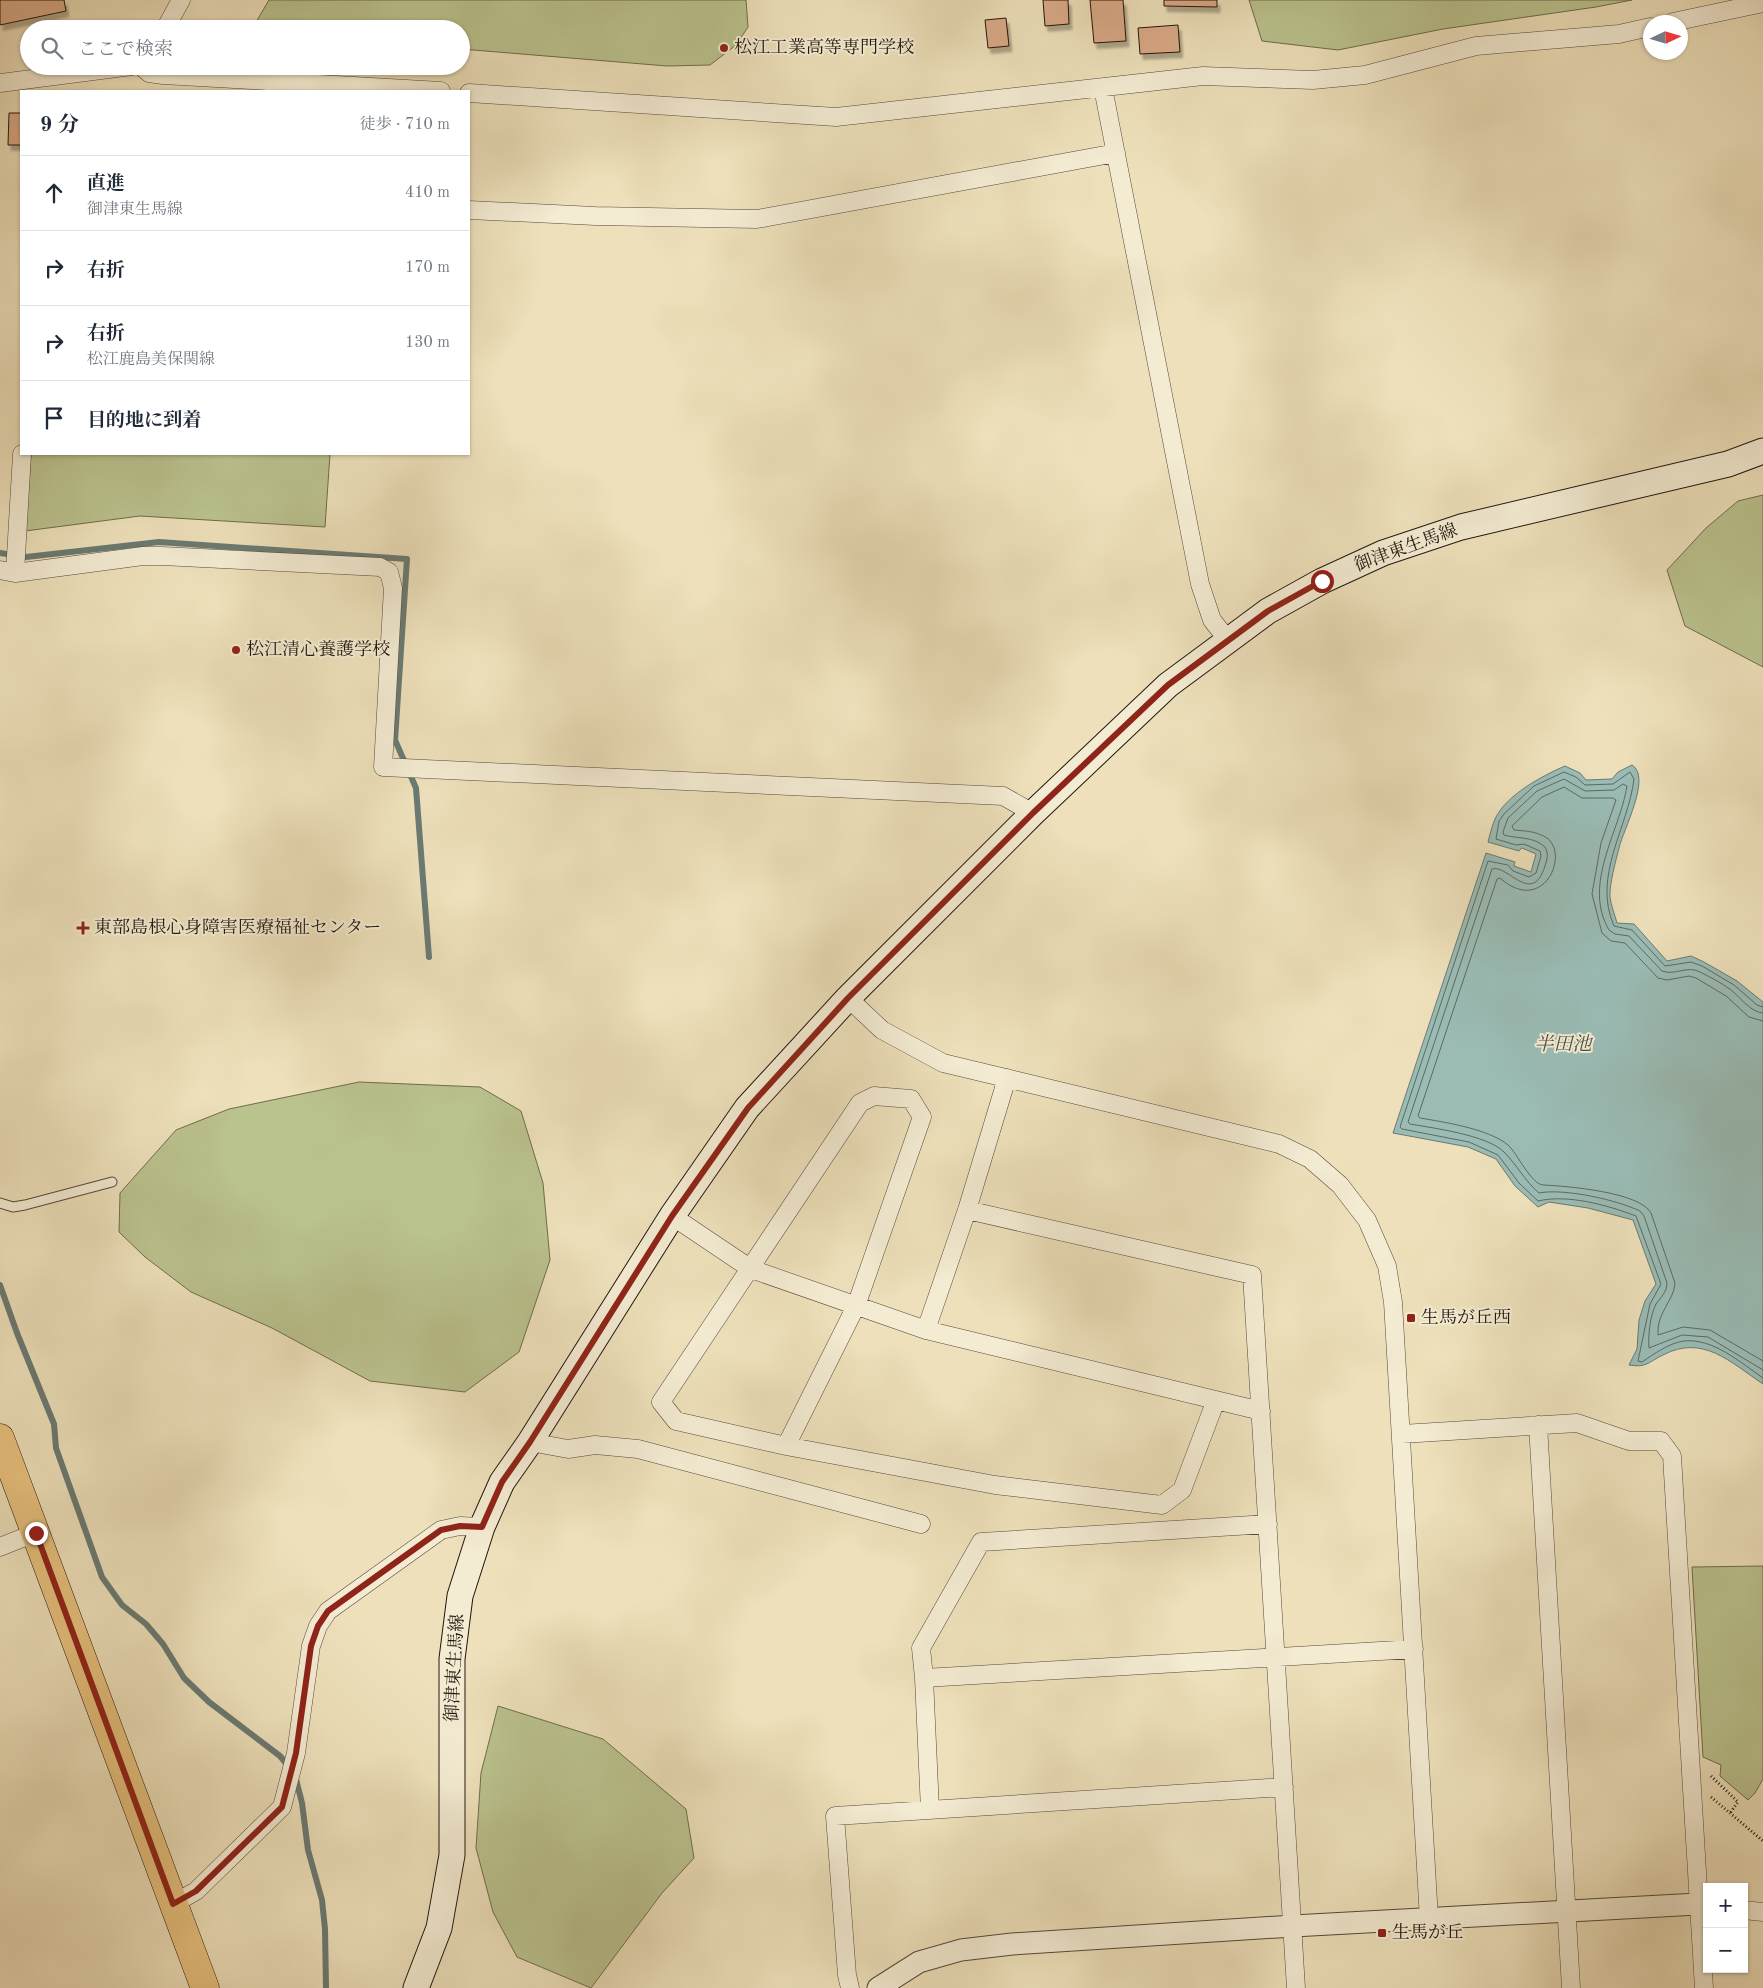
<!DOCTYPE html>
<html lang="ja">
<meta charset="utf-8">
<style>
:root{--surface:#fff;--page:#f6f6f7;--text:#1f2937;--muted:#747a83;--line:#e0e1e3}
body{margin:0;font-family:"Old Standard TT","Noto Serif JP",serif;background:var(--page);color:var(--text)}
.controls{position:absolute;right:15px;bottom:15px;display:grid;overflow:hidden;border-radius:0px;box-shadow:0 1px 4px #0004}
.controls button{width:45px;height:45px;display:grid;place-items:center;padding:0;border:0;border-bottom:1px solid var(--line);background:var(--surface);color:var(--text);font:25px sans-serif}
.compass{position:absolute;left:1643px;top:15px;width:45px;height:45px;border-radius:50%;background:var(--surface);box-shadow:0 1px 4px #0004;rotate:86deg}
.stop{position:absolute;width:15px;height:15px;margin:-11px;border:4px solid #8f2418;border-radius:50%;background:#fff}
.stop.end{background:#8f2418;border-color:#fff;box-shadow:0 1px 5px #0008}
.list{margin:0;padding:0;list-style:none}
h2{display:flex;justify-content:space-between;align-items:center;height:65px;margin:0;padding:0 20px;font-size:21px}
h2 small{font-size:16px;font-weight:400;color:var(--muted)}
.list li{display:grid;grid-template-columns:32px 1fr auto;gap:15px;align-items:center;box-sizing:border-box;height:75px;padding:0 20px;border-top:1px solid var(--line)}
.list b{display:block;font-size:19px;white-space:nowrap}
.list p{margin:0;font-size:16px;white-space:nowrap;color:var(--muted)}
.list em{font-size:16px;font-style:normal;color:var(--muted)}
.icon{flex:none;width:28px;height:28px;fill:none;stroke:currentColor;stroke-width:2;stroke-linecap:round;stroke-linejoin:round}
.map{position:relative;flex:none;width:1763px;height:1988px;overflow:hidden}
.search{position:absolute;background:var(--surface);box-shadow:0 1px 4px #0004;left:20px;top:20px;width:450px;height:55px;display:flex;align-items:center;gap:12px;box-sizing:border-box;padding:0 18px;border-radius:28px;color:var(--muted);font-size:19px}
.panel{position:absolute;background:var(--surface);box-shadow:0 1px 4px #0004;left:20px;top:90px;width:450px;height:365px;border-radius:0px}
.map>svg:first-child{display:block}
</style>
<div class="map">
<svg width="1763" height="1988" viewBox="0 0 1763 1988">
<defs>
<filter id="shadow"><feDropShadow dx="3" dy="5.5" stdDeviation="1" flood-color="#0004"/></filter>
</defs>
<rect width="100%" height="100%" fill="#ede0ba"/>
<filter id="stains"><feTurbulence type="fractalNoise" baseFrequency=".004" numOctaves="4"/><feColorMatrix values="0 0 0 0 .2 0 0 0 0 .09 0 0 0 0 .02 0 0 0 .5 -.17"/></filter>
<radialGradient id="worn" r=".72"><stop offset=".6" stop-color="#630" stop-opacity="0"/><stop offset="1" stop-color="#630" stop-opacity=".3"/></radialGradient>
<path fill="#bac28e" stroke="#6e6c4e" d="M 269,0 L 746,0 L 748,27 L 736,45 L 710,65 L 667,66 L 461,49 L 461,29 L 252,29 Z
M 1249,0 L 1632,0 L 1596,7 L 1443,29 L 1338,50 L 1262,41 Z
M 31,454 L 330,454 L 325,527 L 140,516 L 25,531 Z
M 1763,495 L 1763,667 L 1685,626 L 1667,570 L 1706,528 L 1738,501 Z
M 359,1082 L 480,1087 L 521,1111 L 543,1183 L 550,1260 L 519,1352 L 465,1392 L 370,1381 L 272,1328 L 191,1292 L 145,1257 L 119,1232 L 120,1193 L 176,1130 L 229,1109 Z
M 1763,1566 L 1763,1779 L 1755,1793 L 1748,1800 L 1720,1776 L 1721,1765 L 1703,1757 L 1692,1567 Z
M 498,1706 L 603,1739 L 686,1809 L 694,1858 L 662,1893 L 591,1988 L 517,1957 L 493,1912 L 476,1848 L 481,1773 Z"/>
<path fill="#9abcb5" stroke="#6a7a73" d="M 1632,765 C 1652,777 1623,830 1619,848 C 1616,860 1609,885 1610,897 C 1611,906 1615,915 1617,923 L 1634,924 L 1667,961 L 1691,956 L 1704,962 L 1737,981 L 1763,1002 L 1763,1384 C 1730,1362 1703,1334 1663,1355 C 1648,1362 1647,1368 1629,1365 L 1637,1349 L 1639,1320 L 1645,1301 L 1656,1284 L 1633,1220 L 1588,1208 L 1549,1202 L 1538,1207 L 1515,1186 L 1496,1159 L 1468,1147 L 1393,1133 L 1486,853 L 1515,862 L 1514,866 L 1531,872 L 1536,854 L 1522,848 L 1519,851 L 1488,842 C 1490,834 1492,826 1495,819 C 1506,795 1542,776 1565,766 L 1580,773 L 1586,780 L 1612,779 L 1618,772 Z"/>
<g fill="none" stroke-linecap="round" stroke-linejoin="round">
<path stroke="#5e6962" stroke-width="1" d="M 1763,1007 L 1757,1005 L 1734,985 L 1702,966 L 1691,962 L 1665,966 L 1632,930 L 1614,926 C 1592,876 1628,828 1634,779 L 1630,772 L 1613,784 L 1585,785 L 1576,777 L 1564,772 L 1534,786 L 1504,814 L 1499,821 L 1496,839 L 1516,845 L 1524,844 L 1540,851 L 1541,856 L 1536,873 L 1529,877 L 1513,871 L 1508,865 L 1488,861 L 1400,1127 L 1402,1129 L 1469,1142 L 1498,1155 L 1519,1183 L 1538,1201 C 1568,1194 1607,1205 1636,1216 L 1661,1284 L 1650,1304 L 1638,1361 L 1642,1362 C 1654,1354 1669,1343 1684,1341 C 1713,1338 1740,1362 1763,1378
M 1763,1013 C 1750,1012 1741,998 1731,990 C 1722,983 1710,977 1700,972 C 1687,965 1675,976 1662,971 L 1629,936 L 1615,934 L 1609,930 C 1582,884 1620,831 1627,786 L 1623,784 L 1614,790 L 1585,791 L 1564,779 L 1537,791 L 1508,818 L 1503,832 L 1504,835 C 1518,839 1533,836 1545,847 C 1549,854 1547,859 1545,866 C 1532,907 1508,864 1492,869 L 1408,1122 L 1410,1124 C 1433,1128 1487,1135 1504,1152 C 1517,1165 1525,1181 1539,1193 C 1564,1188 1617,1200 1640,1211 L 1644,1216 L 1667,1283 C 1667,1292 1661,1297 1656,1304 C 1650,1316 1648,1335 1649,1348 L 1682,1335 L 1708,1337 L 1763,1370
M 1763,1021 L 1749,1017 L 1726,996 L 1696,978 L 1689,976 L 1667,980 L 1658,978 L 1625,943 L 1611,941 L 1602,933 L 1592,894 L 1601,843 L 1616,800 L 1613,798 L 1582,798 L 1564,787 L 1542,797 L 1512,826 L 1514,830 C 1525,831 1536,831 1547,838 C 1570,855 1543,916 1500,878 L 1497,879 L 1418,1116 L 1420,1118 C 1444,1122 1489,1129 1508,1145 C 1517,1153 1531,1184 1543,1185 C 1566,1186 1640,1192 1651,1213 L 1675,1283 C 1674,1301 1656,1313 1658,1335 L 1683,1327 L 1710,1330 L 1763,1361"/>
<path stroke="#6a7a73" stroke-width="6" d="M 0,553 L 26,557 L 159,542 L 407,559 L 395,740 L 416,788 L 429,957
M 0,1285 L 17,1333 L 54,1424 L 56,1448 L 102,1577 L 122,1605 L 146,1624 L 163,1644 L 184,1678 L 209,1702 L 280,1756 L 289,1767
M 295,1775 L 302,1803 L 308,1850 L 322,1900 L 325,1929 L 326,1988"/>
</g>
<path fill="#daaa88" stroke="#22160f" filter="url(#shadow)" d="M 0,0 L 64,0 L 66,11 L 0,25 Z
M 1043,0 L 1068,0 L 1069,24 L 1045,26 Z
M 1090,0 L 1123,0 L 1126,41 L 1094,43 Z
M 1164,0 L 1217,0 L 1217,7 L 1164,6 Z
M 1006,18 L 1009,46 L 988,48 L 985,20 Z
M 1178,25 L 1180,52 L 1140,54 L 1138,28 Z
M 9,113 L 21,113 L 21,145 L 8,145 Z"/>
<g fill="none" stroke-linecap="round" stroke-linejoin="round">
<g stroke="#55483a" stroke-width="11">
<path id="service" d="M 0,1203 L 13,1207 L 25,1205 L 112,1182"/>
</g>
<g stroke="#55483a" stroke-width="19">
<path id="minor" d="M 1673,22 L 1763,3
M 165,29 L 181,0
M 141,66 L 149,73 L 163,75 L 441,91
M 0,83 L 132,66
M 1103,88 L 1200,584 L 1212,620 L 1227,639
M 469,93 L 836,117 L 1203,76 L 1313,80 L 1365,75 L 1476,46 L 1619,34 L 1650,27
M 469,210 L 595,216 L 757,219 L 1116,153
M 0,570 L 15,573 L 143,556 L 162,556 L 380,567 L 389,572 L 393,588 L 383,767 L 1003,796 L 1033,813
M 15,573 L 22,454
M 848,998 L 882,1030 L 943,1063 L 1279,1144 L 1310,1159 L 1340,1185 L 1367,1220 L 1387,1266 L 1393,1302 L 1429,1919
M 967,1210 L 1252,1275 L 1296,1988
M 672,1216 L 751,1269 L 926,1330 L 1261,1411
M 926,1330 L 967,1210 L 1007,1078
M 1538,1425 L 1571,1988
M 1402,1434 L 1577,1423 L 1629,1441 L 1661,1441 L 1672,1456 L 1704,1988
M 530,1442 L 568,1449 L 595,1445 L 638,1449 L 921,1524
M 786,1446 L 856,1306 L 922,1117 L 911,1099 L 874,1096 L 860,1103 L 661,1402 L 676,1421 L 786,1446 L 995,1485 L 1162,1505 L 1182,1490 L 1216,1400
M 0,1547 L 35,1533
M 924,1678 L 921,1648 L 981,1542 L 1268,1524
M 930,1810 L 924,1678 L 1414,1649
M 173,1904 L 196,1891 L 282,1807 L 296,1753 L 311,1646 L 318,1626 L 328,1611 L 441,1530 L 460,1526 L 482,1527
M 1744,1910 L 1763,1912
M 850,1988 L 847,1975 L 835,1816 L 1284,1787"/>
</g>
<g stroke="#55483a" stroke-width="23">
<path id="tertiary" d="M 878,1988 L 919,1962 L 961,1950 L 1012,1944 L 1293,1926 L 1698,1904"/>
</g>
<g stroke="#22160f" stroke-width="27">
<path id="secondary" d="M 416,1988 L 439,1928 L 452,1855 L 452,1659 L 460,1596 L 482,1527 L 502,1482 L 530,1442 L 672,1216 L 747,1108 L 848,998 L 1033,813 L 1168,685 L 1268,611 L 1322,581 L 1383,553 L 1461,527 L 1728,464 L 1763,451"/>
</g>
<g stroke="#22160f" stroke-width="29">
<path id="primary" d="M 0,1438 L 205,1988"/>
</g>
<path stroke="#22160f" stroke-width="3" stroke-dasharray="1 2.5" stroke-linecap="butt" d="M 1711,1776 L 1738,1802 L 1730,1813
M 1711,1797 L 1763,1841"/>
<use href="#service" stroke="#f3ebd2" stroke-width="9"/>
<use href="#minor" stroke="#f3ebd2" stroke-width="18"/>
<use href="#tertiary" stroke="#f3ebd2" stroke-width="21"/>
<use href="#secondary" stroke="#f3ebd2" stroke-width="25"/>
<use href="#primary" stroke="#e6c07d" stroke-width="28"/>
</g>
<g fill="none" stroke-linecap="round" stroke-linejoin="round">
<path stroke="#8f2418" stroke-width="6" d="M 36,1533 L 173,1904 L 196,1891 L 282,1807 L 296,1753 L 311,1646 L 318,1626 L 328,1611 L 441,1530 L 460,1526 L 482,1527 L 502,1482 L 530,1442 L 672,1216 L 748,1108 L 848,998 L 1033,813 L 1168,685 L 1268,611 L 1322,581"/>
</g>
<g fill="#8f2418" stroke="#f3ebd2" stroke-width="2">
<circle cx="724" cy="48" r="5"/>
<circle cx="236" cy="650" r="5"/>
<path d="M80.5 920.5h5v5h5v5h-5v5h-5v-5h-5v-5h5z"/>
<rect x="1406" y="1313" width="10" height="10" rx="2.5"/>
<rect x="1377" y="1928" width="10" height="10" rx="2.5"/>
</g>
<g text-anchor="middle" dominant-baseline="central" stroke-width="4" stroke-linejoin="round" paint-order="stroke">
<g font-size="18" fill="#22160f" stroke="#f3ebd2" text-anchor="start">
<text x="734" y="48">松江工業高等専門学校</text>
<text x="246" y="650">松江清心養護学校</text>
<text x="94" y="928">東部島根心身障害医療福祉センター</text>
<text x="1421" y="1318">生馬が丘西</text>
<text x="1392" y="1933">生馬が丘</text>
</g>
<g font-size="18" fill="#22160f" stroke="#f3ebd2">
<text transform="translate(1406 548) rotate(-20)">御津東生馬線</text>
<text transform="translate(455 1668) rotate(-87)">御津東生馬線</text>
</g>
<g font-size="19" font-style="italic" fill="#4c5049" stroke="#f3ebd2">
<text x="1563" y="1045">半田池</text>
</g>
</g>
<rect width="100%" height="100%" filter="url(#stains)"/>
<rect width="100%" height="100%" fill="url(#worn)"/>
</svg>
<div class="controls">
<button>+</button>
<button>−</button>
</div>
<svg class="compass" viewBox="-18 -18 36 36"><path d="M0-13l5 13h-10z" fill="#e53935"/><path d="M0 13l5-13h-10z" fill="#747a83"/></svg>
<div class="stop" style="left:1322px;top:581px"></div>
<div class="stop end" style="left:36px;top:1533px"></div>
<div class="search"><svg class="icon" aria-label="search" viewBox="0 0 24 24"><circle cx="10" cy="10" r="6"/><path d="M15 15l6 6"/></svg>ここで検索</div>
<section class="panel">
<h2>9 分<small>徒歩 · 710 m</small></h2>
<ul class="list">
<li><svg class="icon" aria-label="ahead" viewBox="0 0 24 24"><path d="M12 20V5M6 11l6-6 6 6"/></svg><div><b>直進</b><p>御津東生馬線</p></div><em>410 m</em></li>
<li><svg class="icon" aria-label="right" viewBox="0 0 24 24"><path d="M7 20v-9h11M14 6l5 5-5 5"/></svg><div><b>右折</b></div><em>170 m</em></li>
<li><svg class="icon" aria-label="right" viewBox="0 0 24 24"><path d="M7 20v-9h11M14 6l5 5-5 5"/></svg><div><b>右折</b><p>松江鹿島美保関線</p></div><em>130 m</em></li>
<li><svg class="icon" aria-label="arrive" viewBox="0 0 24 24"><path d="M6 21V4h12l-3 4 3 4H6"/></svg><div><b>目的地に到着</b></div></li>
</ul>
</section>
</div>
